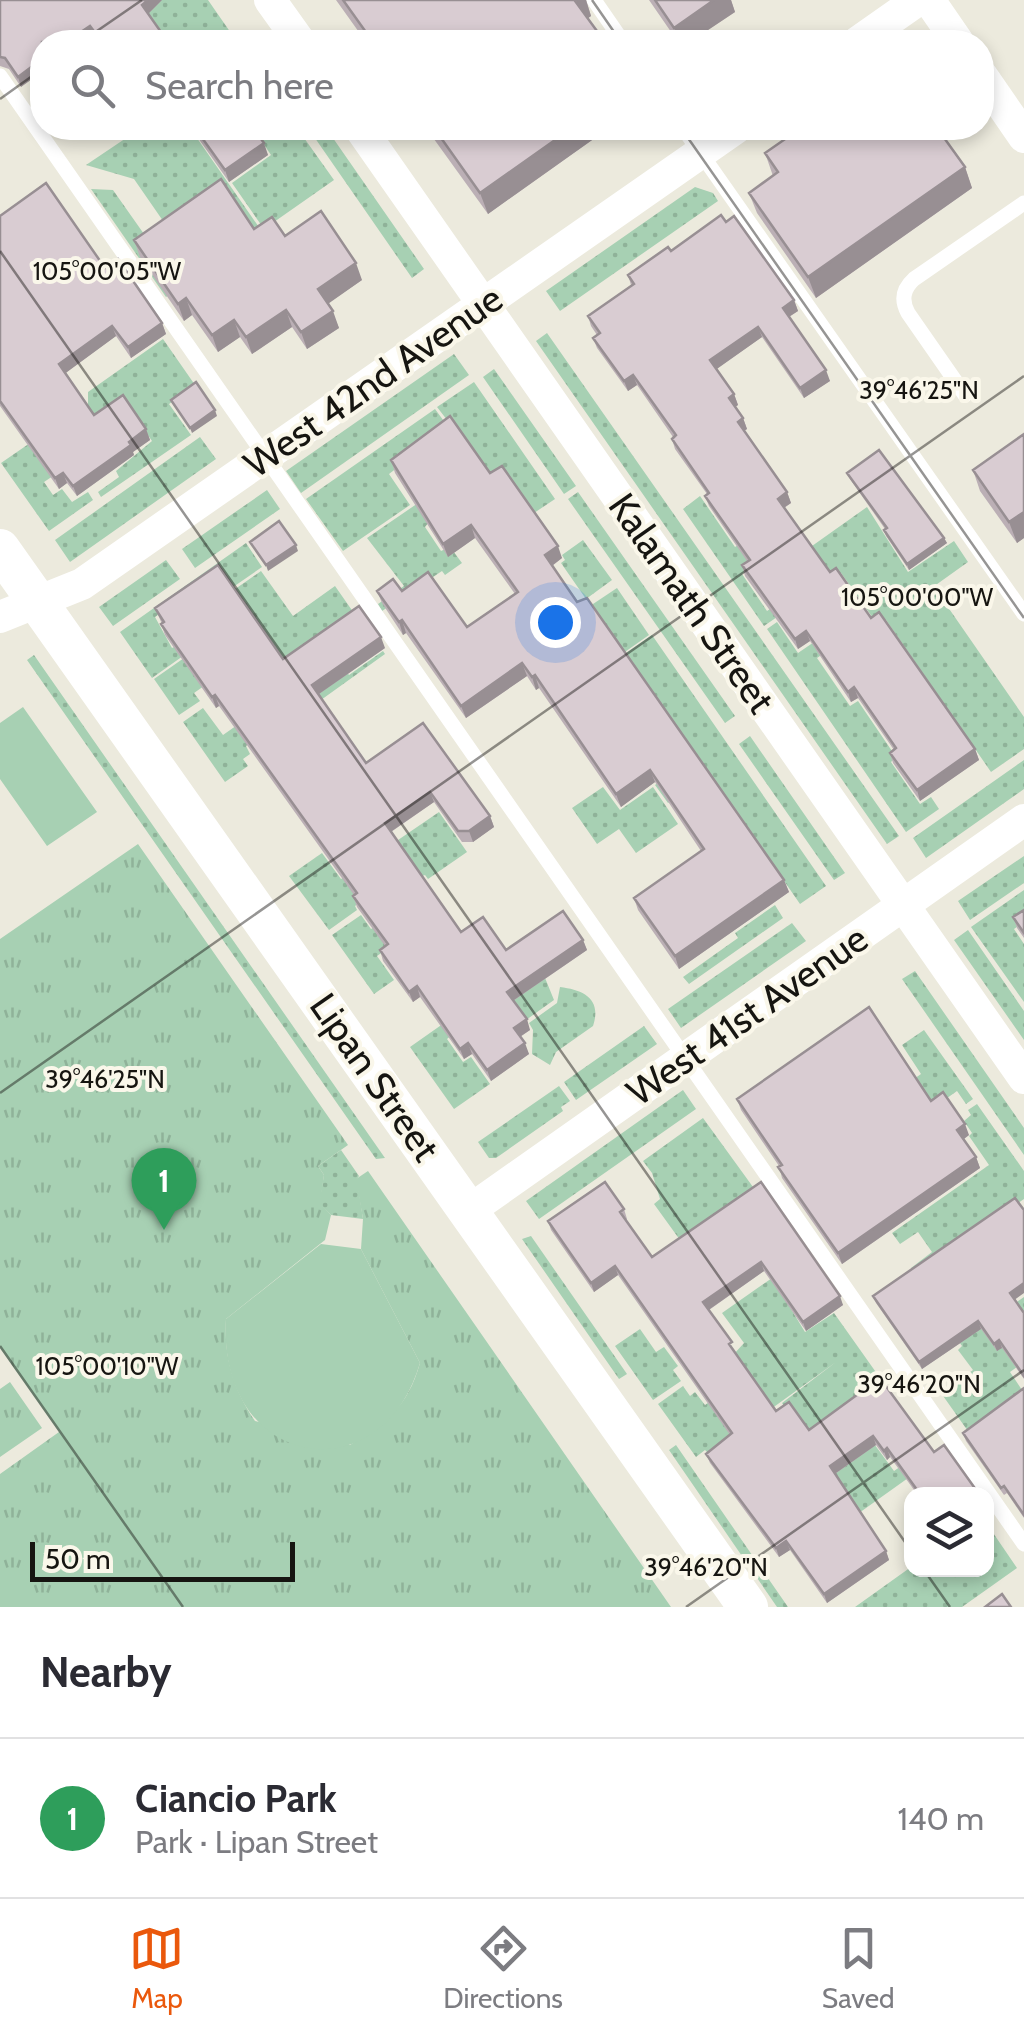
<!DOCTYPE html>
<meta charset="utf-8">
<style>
:root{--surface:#fff;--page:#f2f2f3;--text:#2b2b33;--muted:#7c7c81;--line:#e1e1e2;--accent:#ea580c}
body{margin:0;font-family:Cabin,sans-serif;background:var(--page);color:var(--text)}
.controls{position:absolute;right:30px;bottom:30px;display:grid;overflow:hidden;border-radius:20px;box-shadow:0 5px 15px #0003}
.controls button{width:90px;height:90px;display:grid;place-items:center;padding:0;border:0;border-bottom:2px solid var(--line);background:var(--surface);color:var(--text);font:50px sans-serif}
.scale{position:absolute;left:30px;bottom:25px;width:265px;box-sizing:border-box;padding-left:10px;border:5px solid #161511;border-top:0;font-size:28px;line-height:35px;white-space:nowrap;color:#161511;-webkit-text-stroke:8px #faf7ea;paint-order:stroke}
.you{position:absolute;left:555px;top:622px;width:35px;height:35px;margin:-25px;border:8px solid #fff;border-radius:50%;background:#1a73e8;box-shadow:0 0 0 15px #1a73e833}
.badge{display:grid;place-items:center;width:65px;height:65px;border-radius:50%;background:var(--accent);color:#fff;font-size:32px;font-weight:700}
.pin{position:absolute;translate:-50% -82px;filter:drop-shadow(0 2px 5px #0008)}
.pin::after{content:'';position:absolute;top:52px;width:35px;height:30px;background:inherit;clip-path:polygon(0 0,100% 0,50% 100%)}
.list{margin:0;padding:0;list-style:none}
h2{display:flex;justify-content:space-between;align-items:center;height:130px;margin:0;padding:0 40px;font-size:42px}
h2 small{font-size:32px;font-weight:400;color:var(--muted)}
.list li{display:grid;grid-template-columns:65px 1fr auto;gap:30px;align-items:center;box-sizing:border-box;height:160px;padding:0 40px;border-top:2px solid var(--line)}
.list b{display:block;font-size:38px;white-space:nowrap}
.list p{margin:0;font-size:32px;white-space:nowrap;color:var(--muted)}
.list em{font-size:32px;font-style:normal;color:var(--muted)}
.icon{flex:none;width:55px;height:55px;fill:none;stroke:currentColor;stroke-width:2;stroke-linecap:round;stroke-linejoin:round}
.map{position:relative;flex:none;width:1024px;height:1607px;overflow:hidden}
.search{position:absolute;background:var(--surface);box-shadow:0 5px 15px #0003;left:30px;right:30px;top:30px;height:110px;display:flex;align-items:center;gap:25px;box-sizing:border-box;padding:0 35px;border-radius:40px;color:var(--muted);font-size:38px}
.sheet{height:290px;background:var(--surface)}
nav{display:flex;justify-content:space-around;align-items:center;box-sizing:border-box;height:140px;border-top:2px solid var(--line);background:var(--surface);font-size:28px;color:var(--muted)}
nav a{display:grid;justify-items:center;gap:5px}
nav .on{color:var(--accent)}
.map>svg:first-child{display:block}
</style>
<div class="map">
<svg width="1024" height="1607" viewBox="0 0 1024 1607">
<defs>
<pattern id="grass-dots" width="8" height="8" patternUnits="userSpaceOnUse" patternTransform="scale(2.5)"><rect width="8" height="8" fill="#a7d0b3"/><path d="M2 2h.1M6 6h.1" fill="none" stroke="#8fb299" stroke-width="1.8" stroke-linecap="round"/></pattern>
<pattern id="park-tufts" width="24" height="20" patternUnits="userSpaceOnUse" patternTransform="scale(2.5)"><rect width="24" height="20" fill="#a7d0b3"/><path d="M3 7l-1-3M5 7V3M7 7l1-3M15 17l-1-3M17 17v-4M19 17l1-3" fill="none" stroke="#8fb299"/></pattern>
</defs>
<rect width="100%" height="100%" fill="#eceadd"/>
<path fill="url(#grass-dots)" d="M 62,0 L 208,0 L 233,36 L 224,42 L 48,42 L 40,32 L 0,56 Z
M 141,128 L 190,128 L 263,233 L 170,231 L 134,179 L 86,165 Z
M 253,128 L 297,128 L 334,180 L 264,229 L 232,183 L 271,155 Z
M 308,128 L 326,128 L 424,269 L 412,278 Z
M 695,187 L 713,193 L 718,201 L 560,311 L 546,291 Z
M 91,189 L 113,190 L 151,244 L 206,269 L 166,297 Z
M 547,333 L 899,836 L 887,844 L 536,341 Z
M 163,339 L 195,385 L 169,404 L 191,435 L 101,497 L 98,492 L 119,477 L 116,471 L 152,441 L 128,406 L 88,421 L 88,392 Z
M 454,354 L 469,375 L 301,493 L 286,471 Z
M 494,369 L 576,486 L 564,494 L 483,377 Z
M 474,382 L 555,499 L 534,513 L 496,483 L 437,407 Z
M 435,409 L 449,428 L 389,474 L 410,505 L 343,551 L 306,499 Z
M 200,437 L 216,459 L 70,562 L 55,540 Z
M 30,443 L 53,476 L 44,482 L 53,495 L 62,489 L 72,502 L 88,492 L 93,500 L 49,531 L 1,463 Z
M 478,462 L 425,527 L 441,551 L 450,547 L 462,563 L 445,575 L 442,571 L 382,611 L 378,604 L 404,586 L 367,538 Z
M 267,490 L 280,509 L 195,568 L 182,549 Z
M 578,492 L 735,716 L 725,723 L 568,499 Z
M 700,496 L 735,547 L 781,516 L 752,567 L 742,574 L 767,611 L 827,570 L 812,546 L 867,507 L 908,572 L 954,541 L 968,562 L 912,602 L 934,587 L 1024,717 L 1024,749 L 991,772 L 886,620 L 875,621 L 841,573 L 764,626 L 683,509 Z
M 583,540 L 612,580 L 586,599 L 561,563 L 565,560 L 562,555 Z
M 246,543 L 262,567 L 223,594 L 211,578 L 155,617 L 172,648 L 176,646 L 183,656 L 152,678 L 120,632 Z
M 166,560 L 180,579 L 113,626 L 99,607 Z
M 261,571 L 293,616 L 335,586 L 356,616 L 286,662 L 266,635 L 228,594 Z
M 617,588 L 649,635 L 622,654 L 590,606 Z
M 861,610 L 870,622 L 817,658 L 850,706 L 858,701 L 896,757 L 891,762 L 920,804 L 931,797 L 939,809 L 906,832 L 767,629 L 777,622 L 798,653 Z
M 652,635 L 826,886 L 800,904 L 710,774 L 668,803 L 655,785 L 697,756 L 592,750 L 660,702 L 645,680 L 638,684 L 623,655 Z
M 383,651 L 385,654 L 314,705 L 310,701 L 246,746 L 250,754 L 243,759 L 248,766 L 225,782 L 183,722 L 203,708 L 223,735 L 335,656 L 349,675 Z
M 34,655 L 385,1158 L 376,1159 L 27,660 Z
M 184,658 L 204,686 L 194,693 L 200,701 L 179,715 L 154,679 Z
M 750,736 L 845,873 L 834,880 L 739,744 Z
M 1024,760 L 1024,789 L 926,858 L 913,838 Z
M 603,787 L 620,810 L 653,787 L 678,824 L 636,853 L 619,829 L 597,844 L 572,808 Z
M 439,812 L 467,852 L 428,879 L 425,875 L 363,900 L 355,906 L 357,910 L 329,930 L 289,876 L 322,853 L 341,879 Z
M 1024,856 L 1024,883 L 970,920 L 958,901 Z
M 1024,890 L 1024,922 L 1014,929 L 1024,944 L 1024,1002 L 971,927 Z
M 775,905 L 783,918 L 689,984 L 683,977 L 738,938 L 735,933 Z
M 361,915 L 371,929 L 381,923 L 427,921 L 377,956 L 394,980 L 374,994 L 332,935 Z
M 792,923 L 806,941 L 681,1028 L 668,1009 Z
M 968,930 L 1024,1011 L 1024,1040 L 954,940 Z
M 530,941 L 554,1000 L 526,1020 L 499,982 Z
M 915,971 L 1024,1128 L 1024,1155 L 902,979 Z
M 560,987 C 584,990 602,999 593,1026 L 556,1052 L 550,1065 L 532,1054 L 533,1030 L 529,1023 L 557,1003 Z
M 447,1021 L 455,1032 L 447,1039 L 463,1062 L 471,1057 L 490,1084 L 454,1109 L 410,1047 Z
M 644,1026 L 657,1044 L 576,1100 L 564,1082 Z
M 924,1030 L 973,1099 L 966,1104 L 957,1091 L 905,1128 L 828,1139 L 921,1074 L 902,1045 Z
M 559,1086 L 570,1101 L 561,1107 L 563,1111 L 496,1158 L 489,1158 L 478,1142 Z
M 683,1090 L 696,1109 L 539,1219 L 526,1201 Z
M 977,1104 L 1024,1171 L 1024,1199 L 946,1252 L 931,1297 L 911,1268 L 932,1252 L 918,1232 L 900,1244 L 892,1233 L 989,1165 L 969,1136 L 972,1133 L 964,1121 L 971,1115 L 968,1110 Z
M 703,1118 L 753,1187 L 680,1240 L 654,1204 L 660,1199 L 652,1173 L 643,1161 Z
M 341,1150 L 359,1176 L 357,1179 L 363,1219 L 331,1215 L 319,1204 L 324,1175 L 318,1166 Z
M 531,1236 L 627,1374 L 619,1379 L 522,1239 Z
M 772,1278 L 805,1332 L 834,1313 L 885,1385 L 850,1411 L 894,1471 L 924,1450 L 932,1461 L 859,1513 L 782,1403 L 836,1362 L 709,1454 L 705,1450 L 696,1457 L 658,1404 L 683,1386 L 690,1396 L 695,1392 L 705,1405 L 748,1375 L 734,1354 L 744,1343 L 722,1313 Z
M 1024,1297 L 1024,1362 L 1010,1372 L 1022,1390 L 970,1434 L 941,1393 L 973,1370 L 958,1350 L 962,1346 L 935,1307 L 977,1330 Z
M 640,1329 L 656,1352 L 664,1347 L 678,1366 L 673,1370 L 681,1381 L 653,1400 L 615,1346 Z
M 676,1445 L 788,1607 L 777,1607 L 669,1450 Z
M 987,1524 L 1017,1568 L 962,1607 L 855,1607 L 911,1567 L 986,1570 Z"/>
<path fill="url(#park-tufts)" d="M 138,844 L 348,1145 L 318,1166 L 324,1175 L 320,1204 L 331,1215 L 325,1240 L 226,1319 C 224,1358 233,1389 255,1421 L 350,1445 C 388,1420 407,1408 420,1363 L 361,1249 L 363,1219 L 356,1179 L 368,1171 L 671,1607 L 0,1607 L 0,1474 L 59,1432 L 0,1348 L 0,939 Z
M 10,1382 L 42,1428 L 0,1457 L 0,1389 Z"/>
<path fill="#a7d0b3" d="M 23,707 L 97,812 L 47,846 L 0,779 L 0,723 Z
M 321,1244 L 361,1249 L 420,1363 C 381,1497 217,1469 226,1319 Z"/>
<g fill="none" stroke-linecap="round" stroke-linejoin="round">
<path stroke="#fff" stroke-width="15" d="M 594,0 L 623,42
M 0,76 L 1024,1544
M 683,128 L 1024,614
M 965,395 L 908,313 C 901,300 903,289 914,279 L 1024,203"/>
<path stroke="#fff" stroke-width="32" d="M 270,0 L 300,42
M 929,0 L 958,42
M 858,42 L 918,0
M 982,76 L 1024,137
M 360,128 L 1024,1078
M 0,617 L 82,584 L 736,128
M 470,1210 L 1024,820"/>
<path stroke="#fff" stroke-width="40" d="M 0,549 L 748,1607"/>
</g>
<path fill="#bbafb5" d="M 0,0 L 162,0 L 148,14 L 168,42 L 98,42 L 94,36 L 85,42 L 42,42 L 21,87 L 9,69 L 0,66 Z
M 336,0 L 586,0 L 591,16 L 588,18 L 605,42 L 366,42 Z
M 649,0 L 731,0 L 735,12 L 690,42 L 678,42 Z
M 191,128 L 253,128 L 268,155 L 229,182 Z
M 426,128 L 609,128 L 488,214 Z
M 765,153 L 965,167 L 972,188 L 816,298 L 757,213 L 749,193 L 773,176 Z
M 0,216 L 105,268 L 162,323 L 166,334 L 131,358 L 116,336 L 65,373 L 94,415 L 146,429 L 150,440 L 133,452 L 134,455 L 77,496 L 67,483 L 59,489 L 0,406 Z
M 254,229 L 362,280 L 328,303 L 339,328 L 307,349 L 292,327 L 252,354 L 240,337 L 218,352 L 192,315 L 184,321 L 140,257 L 134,240 Z
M 671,251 L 794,300 L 798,311 L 789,317 L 830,381 L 804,398 L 762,337 L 716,369 L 734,394 L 738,405 L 735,407 L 743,418 L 747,429 L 744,431 L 787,492 L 791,503 L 784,508 L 830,572 L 871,618 L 975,749 L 979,760 L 920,801 L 893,763 L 890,753 L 894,750 L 858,698 L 851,702 L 810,641 L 798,649 L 745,576 L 742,565 L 747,561 L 709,506 L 705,496 L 707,494 L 675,449 L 672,439 L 673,437 L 637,385 L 628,391 L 597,348 L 593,338 L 597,335 L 591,326 L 588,316 L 631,285 L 628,275 Z
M 1024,434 L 1024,538 L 1017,543 L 980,491 L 973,470 Z
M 391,460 L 490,473 L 562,558 L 552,566 L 784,880 L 789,892 L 679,969 L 638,910 L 634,898 L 701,851 L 655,782 L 621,807 L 539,688 L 536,690 L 527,676 L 466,718 L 406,633 L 403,635 L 382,603 L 377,591 L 402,591 L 467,627 L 515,594 L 475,538 L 448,557 L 395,473 Z
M 847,473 L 944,538 L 947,543 L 909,570 L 886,536 L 884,530 L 885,529 L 850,479 Z
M 155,608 L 283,659 L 385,648 L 319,694 L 366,763 L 490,816 L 494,827 L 473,842 L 462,842 L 434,802 L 391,832 L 461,932 L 506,950 L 583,940 L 587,950 L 513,1001 L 530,1030 L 520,1037 L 529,1054 L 491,1081 L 472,1054 L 464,1059 L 420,997 L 413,1002 L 383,961 L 380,950 L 385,946 L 357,907 L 353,896 L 354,895 L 219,706 L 216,708 L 165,635 L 161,624 L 162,624 Z
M 1024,910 L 1024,938 L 1017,928 L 1013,917 Z
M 737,1099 L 931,1101 L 969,1135 L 964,1139 L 976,1157 L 980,1168 L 842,1264 L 782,1178 L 779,1166 L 741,1110 Z
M 761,1182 L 843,1305 L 806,1331 L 764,1271 L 709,1310 L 735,1352 L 776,1411 L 809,1430 L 880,1378 L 934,1452 L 979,1494 L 917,1494 L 890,1457 L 887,1460 L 876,1445 L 835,1474 L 886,1551 L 889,1560 L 827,1603 L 790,1550 L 779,1557 L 710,1463 L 706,1454 L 730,1435 L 618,1275 L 594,1292 L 551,1230 L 548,1221 L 624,1209 L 627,1219 L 626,1220 L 652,1257 Z
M 873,1296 L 1014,1300 L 1024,1313 L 1024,1379 L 1002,1348 L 997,1351 L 981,1329 L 922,1369 L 876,1303 Z
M 1024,1388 L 1024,1518 L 1007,1493 L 1004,1495 L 966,1441 L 963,1433 Z"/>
<path fill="#988f93" d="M 148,0 L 162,0 L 146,16 L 142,5 Z
M 576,0 L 586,0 L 591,16 L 583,22 Z
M 714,0 L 731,0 L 735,12 L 690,42 L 680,42 L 674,28 Z
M 90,26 L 94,36 L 85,42 L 66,42 Z
M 42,59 L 42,72 L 21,87 L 18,77 Z
M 116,128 L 136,128 L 120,138 Z
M 572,128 L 609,128 L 488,214 L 480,193 Z
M 264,143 L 268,155 L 229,182 L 225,170 Z
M 965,167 L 972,188 L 816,298 L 808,277 Z
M 356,263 L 362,280 L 325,306 L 318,289 Z
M 186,298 L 192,315 L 184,321 L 178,304 Z
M 794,300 L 798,311 L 787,318 L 783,308 Z
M 286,310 L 292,327 L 252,354 L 246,337 Z
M 333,311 L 339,328 L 307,349 L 301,332 Z
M 234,320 L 240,337 L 218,352 L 212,335 Z
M 162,323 L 166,334 L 131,358 L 128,347 Z
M 112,326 L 116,336 L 63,375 L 59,364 Z
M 758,327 L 762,337 L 714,371 L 710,360 Z
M 826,370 L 830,381 L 804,398 L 800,388 Z
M 633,375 L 637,385 L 628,391 L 624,381 Z
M 734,394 L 738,405 L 732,409 L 729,398 Z
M 215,410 L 217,416 L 192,433 L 190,428 Z
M 743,418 L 747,429 L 742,432 L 738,422 Z
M 146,429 L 150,440 L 133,452 L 134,455 L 77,496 L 73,486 Z
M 63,473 L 67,483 L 59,489 L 55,478 Z
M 787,492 L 791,503 L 782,509 L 778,499 Z
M 1024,512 L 1024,538 L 1017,543 L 1009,522 Z
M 471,525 L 475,538 L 448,557 L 443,544 Z
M 944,538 L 947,543 L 909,570 L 907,564 Z
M 296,545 L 298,551 L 268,571 L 266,565 Z
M 558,546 L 562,558 L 549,568 L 545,555 Z
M 402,620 L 406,633 L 403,635 L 399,622 Z
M 806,631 L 810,641 L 798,649 L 795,639 Z
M 381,637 L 385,648 L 316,696 L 312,685 Z
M 522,663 L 527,676 L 466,718 L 461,706 Z
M 535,675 L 539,688 L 536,690 L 532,677 Z
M 854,687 L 858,698 L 851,702 L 848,692 Z
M 215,695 L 219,706 L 216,708 L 212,697 Z
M 975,749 L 979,760 L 920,801 L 917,790 Z
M 650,770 L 655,782 L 621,807 L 616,794 Z
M 430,792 L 434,802 L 389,833 L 385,823 Z
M 490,816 L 494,827 L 473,842 L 469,831 Z
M 784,880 L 789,892 L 679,969 L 675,956 Z
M 583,940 L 587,950 L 511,1002 L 507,992 Z
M 417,986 L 420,997 L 413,1002 L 409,992 Z
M 527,1019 L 530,1030 L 518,1038 L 514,1028 Z
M 468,1043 L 472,1054 L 464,1059 L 460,1049 Z
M 525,1043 L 529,1054 L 491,1081 L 487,1070 Z
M 965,1124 L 969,1135 L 961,1141 L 957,1130 Z
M 976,1157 L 980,1168 L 842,1264 L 838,1253 Z
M 761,1262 L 764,1271 L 707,1311 L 703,1302 Z
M 615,1266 L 618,1275 L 594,1292 L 591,1283 Z
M 1024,1283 L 1024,1293 L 1013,1301 L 1010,1293 Z
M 840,1296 L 843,1305 L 806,1331 L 803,1322 Z
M 978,1321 L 981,1329 L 922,1369 L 919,1362 Z
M 999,1340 L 1002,1348 L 997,1351 L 994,1344 Z
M 873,1436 L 876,1445 L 833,1475 L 830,1466 Z
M 887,1448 L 890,1457 L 887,1460 L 884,1451 Z
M 786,1541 L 790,1550 L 779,1557 L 776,1548 Z
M 886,1551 L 889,1560 L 827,1603 L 824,1594 Z"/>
<path fill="#d9ccd2" stroke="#988f93" stroke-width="2.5" d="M 0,0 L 148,0 L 142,5 L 168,42 L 102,42 L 90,26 L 66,42 L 42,42 L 42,59 L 18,77 L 5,58 L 0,57 Z
M 343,0 L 576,0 L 575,1 L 605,42 L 373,42 Z
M 655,0 L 714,0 L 674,28 Z
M 195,128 L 253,128 L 264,143 L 225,170 Z
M 434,128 L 572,128 L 480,193 Z
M 801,128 L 937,128 L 965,167 L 808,277 L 749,193 L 778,172 L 765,153 Z
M 221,179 L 254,229 L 272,217 L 285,236 L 321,211 L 356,263 L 318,289 L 333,311 L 301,332 L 286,310 L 246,337 L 234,320 L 212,335 L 186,298 L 178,304 L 134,240 Z
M 46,183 L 105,268 L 118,259 L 162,323 L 128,347 L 112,326 L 59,364 L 94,415 L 123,395 L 146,429 L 129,442 L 131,445 L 73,486 L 63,473 L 55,478 L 0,401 L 0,216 Z
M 721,215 L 726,222 L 734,216 L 794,300 L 783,308 L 826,370 L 800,388 L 758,327 L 710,360 L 734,394 L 729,398 L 743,418 L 738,422 L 787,492 L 778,499 L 830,572 L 836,568 L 871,618 L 879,612 L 975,749 L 917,790 L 890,753 L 896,748 L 854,687 L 848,692 L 806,631 L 795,639 L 742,565 L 750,560 L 705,496 L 709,493 L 672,439 L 676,435 L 633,375 L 624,381 L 593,338 L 600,333 L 588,316 L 634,284 L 628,275 L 668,247 L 671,251 Z
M 196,382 L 215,410 L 190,428 L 171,400 Z
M 450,416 L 490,473 L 502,466 L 558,546 L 545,555 L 577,602 L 587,598 L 784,880 L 675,956 L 634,898 L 704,849 L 650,770 L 616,794 L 535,675 L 532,677 L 522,663 L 461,706 L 402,620 L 399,622 L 377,591 L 393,579 L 402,591 L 428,572 L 467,627 L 518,592 L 471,525 L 443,544 L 391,460 Z
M 1024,434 L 1024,512 L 1009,522 L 973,470 Z
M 879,450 L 944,538 L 907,564 L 884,530 L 887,528 L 847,473 Z
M 279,521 L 296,545 L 266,565 L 250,542 Z
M 218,565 L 283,659 L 359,606 L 381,637 L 312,685 L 366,763 L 423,723 L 490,816 L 469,831 L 458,831 L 430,792 L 385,823 L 461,932 L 483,917 L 506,950 L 563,911 L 583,940 L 507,992 L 527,1019 L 514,1028 L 525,1043 L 487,1070 L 468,1043 L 460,1049 L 417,986 L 409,992 L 380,950 L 388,944 L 353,896 L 357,893 L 215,695 L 212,697 L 161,624 L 164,622 L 155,608 Z
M 1024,910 L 1024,933 L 1013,917 Z
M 869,1007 L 931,1101 L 943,1092 L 965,1124 L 957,1130 L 976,1157 L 838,1253 L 778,1167 L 782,1165 L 737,1099 Z
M 605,1182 L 624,1209 L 620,1212 L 652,1257 L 761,1182 L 840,1296 L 803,1322 L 761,1262 L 703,1302 L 732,1342 L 729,1344 L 776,1411 L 789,1402 L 809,1430 L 880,1378 L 934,1452 L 944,1445 L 979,1494 L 920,1494 L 887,1448 L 884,1451 L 873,1436 L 830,1466 L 886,1551 L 824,1594 L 786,1541 L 776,1548 L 706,1454 L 732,1433 L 615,1266 L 591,1283 L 548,1221 Z
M 1015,1198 L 1024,1210 L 1024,1283 L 1010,1293 L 1024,1313 L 1024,1376 L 999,1340 L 994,1344 L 978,1321 L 919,1362 L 873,1296 Z
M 1024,1388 L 1024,1515 L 1004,1486 L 1001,1488 L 963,1433 Z
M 1002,1594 L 1011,1607 L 985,1607 Z"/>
<path fill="none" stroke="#161511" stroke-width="2.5" stroke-opacity="0.45" d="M 592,0 L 621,42M 81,42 L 142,0M 0,99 L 42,69M 681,128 L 1024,618M 0,251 L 912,1552M 0,1093 L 1024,376M 0,1346 L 183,1607M 924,1570 L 950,1607M 686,1607 L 1024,1370"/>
<g text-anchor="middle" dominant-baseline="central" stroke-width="8" stroke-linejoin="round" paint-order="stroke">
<g font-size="38" fill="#161511" stroke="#faf7ea">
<text transform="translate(373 381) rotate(-35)">West 42nd Avenue</text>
<text transform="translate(692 603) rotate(55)">Kalamath Street</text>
<text transform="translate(747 1015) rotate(-35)">West 41st Avenue</text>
<text transform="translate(375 1077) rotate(55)">Lipan Street</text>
</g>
</g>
<g font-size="25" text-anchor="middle" fill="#161511" stroke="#faf7ea" stroke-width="8" stroke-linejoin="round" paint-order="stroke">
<text x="107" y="280">105°00'05"W</text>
<text x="919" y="399">39°46'25"N</text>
<text x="917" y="606">105°00'00"W</text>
<text x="105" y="1088">39°46'25"N</text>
<text x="107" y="1375">105°00'10"W</text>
<text x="919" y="1393">39°46'20"N</text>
<text x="706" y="1576">39°46'20"N</text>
</g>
</svg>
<div class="controls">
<button><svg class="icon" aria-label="layers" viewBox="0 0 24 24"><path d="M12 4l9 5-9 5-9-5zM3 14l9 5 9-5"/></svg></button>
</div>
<div class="scale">50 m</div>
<div class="you"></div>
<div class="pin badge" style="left:164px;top:1230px;background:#2e9e5b">1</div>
<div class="search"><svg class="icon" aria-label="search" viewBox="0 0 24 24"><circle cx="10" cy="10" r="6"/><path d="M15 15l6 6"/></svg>Search here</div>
</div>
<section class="sheet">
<h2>Nearby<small></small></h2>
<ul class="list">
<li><span class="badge" style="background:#2e9e5b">1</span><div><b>Ciancio Park</b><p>Park · Lipan Street</p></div><em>140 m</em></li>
</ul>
</section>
<nav>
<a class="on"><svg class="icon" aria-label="map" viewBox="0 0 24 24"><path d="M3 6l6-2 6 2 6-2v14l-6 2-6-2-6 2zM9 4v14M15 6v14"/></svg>Map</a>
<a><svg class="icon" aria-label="directions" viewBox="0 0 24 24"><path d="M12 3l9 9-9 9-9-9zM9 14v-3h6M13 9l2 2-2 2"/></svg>Directions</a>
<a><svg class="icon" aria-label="saved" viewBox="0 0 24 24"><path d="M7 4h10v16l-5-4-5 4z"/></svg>Saved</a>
</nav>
